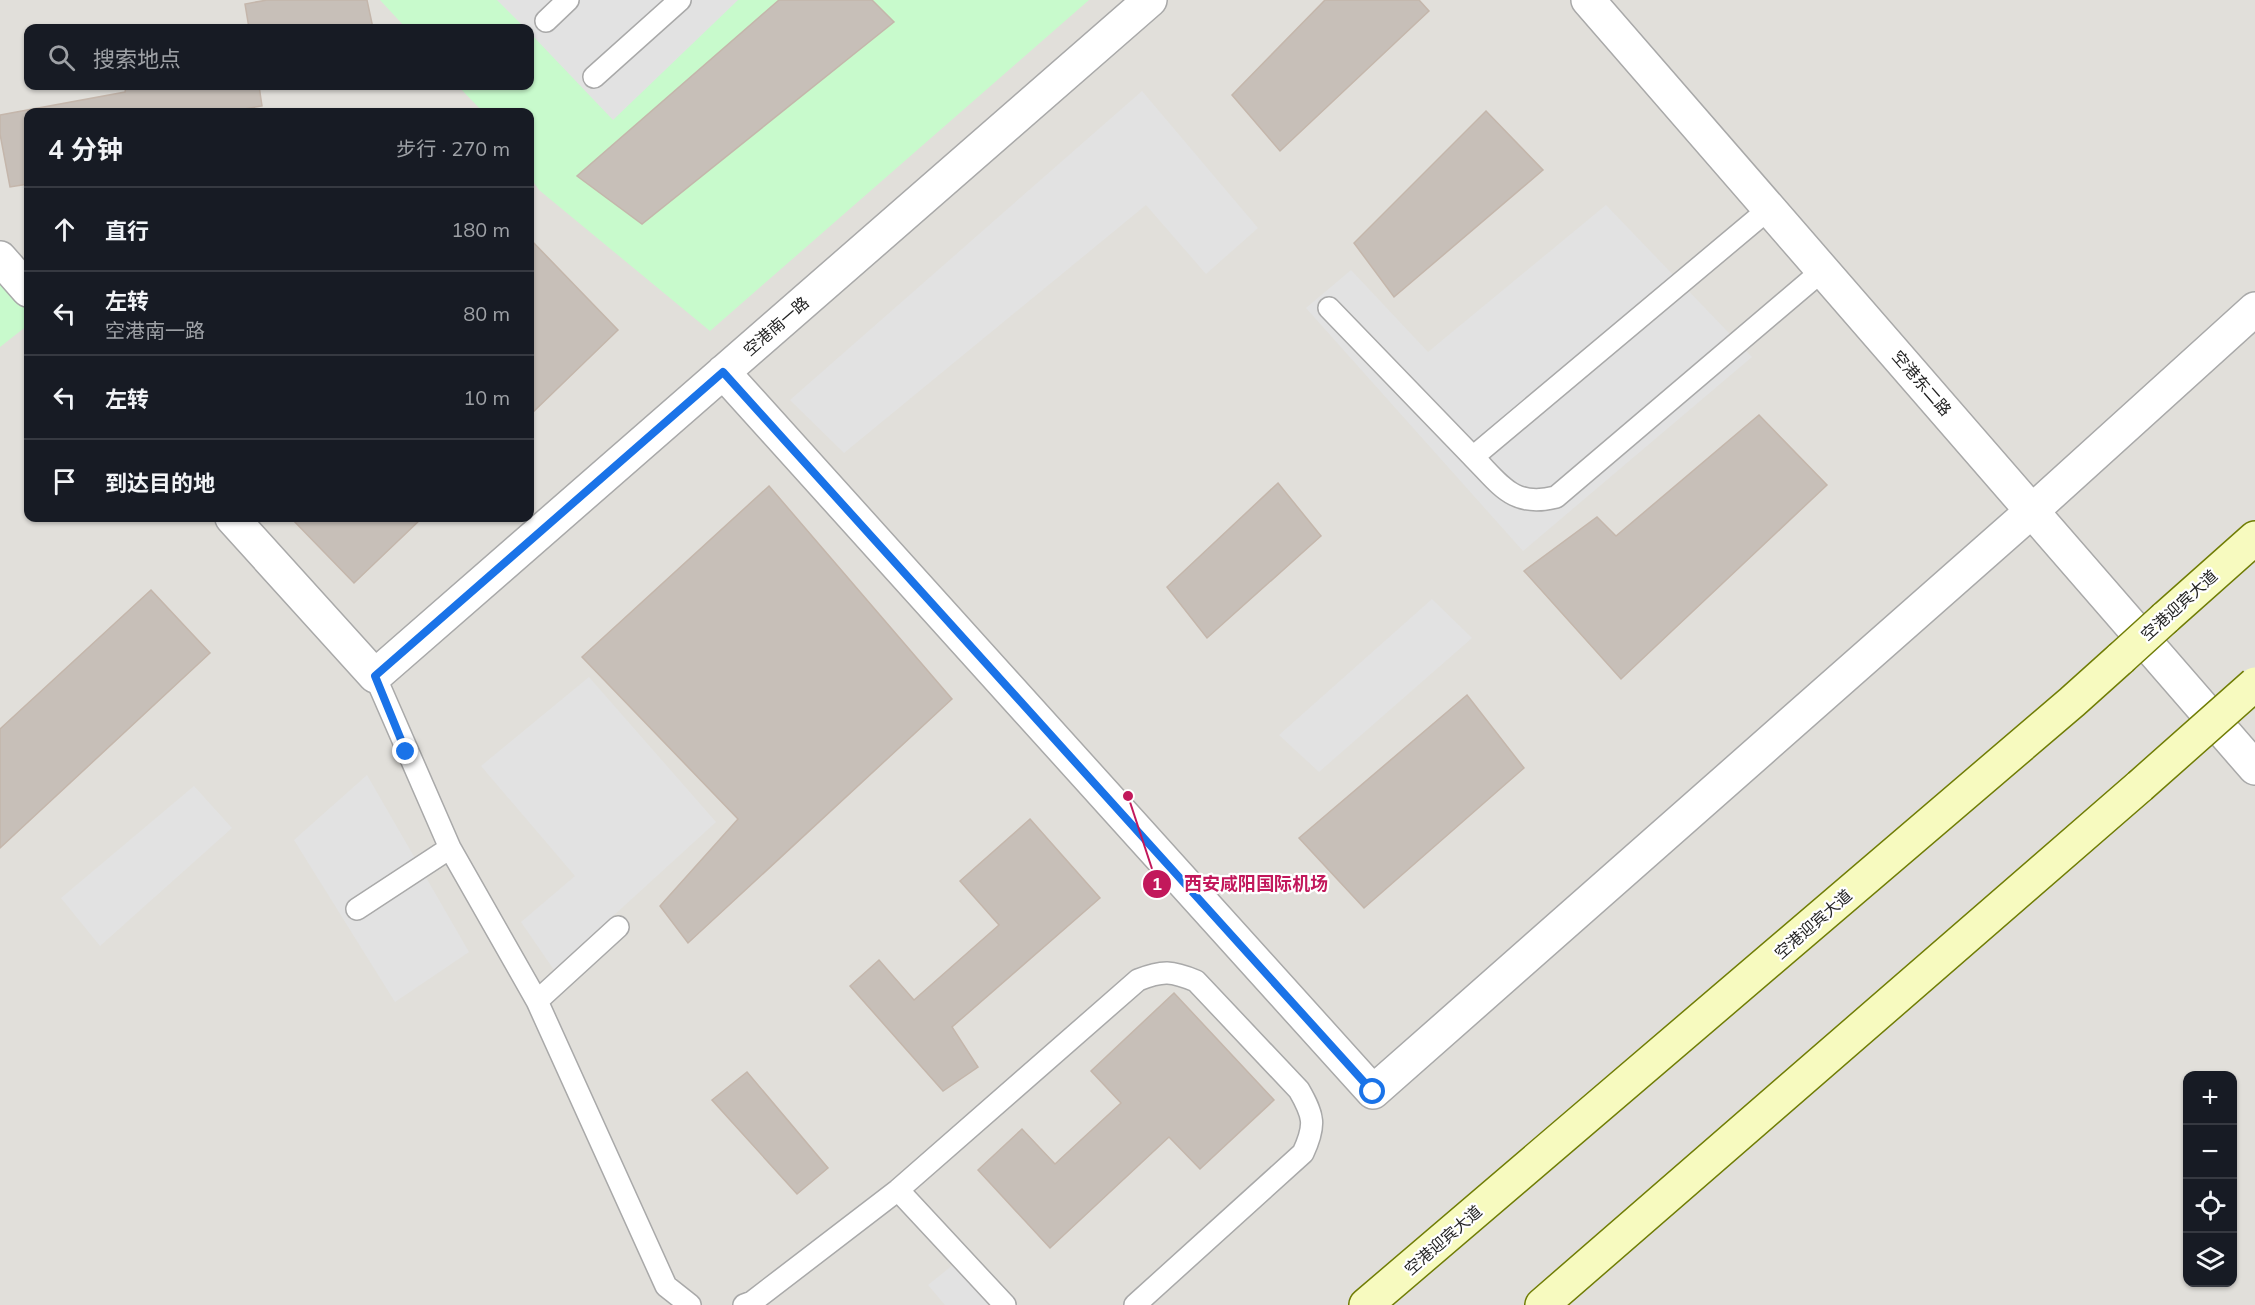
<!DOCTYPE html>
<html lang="zh">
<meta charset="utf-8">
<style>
:root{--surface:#171b24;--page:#242831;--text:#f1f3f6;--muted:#9ea1a6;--line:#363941}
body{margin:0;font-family:Mulish,"Noto Sans SC",sans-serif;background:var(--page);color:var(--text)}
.controls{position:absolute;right:18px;bottom:18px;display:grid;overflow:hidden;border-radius:12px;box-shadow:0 2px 4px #0004}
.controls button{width:54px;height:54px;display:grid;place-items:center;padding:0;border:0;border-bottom:2px solid var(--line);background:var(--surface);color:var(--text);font:30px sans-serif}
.stop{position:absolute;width:18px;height:18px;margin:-14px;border:4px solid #1a73e8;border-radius:50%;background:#fff}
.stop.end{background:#1a73e8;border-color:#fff;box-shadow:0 2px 6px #0008}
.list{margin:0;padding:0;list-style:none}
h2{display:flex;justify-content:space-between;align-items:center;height:78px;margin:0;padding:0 24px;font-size:26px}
h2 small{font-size:20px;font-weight:400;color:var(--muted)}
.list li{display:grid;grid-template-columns:39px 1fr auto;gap:18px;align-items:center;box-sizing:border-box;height:84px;padding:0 24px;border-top:2px solid var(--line)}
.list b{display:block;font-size:22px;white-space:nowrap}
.list p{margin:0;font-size:20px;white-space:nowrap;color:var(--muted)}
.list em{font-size:20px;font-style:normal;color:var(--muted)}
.icon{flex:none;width:33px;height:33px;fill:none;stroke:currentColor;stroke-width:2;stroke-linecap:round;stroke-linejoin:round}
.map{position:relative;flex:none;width:2255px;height:1305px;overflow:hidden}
.search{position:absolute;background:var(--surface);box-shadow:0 2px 4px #0004;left:24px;top:24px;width:510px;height:66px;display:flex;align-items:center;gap:15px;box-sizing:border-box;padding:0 21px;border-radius:12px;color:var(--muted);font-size:22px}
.panel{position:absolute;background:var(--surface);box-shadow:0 2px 4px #0004;left:24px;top:108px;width:510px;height:414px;border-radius:12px}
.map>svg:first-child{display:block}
</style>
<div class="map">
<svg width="2255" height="1305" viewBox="0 0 2255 1305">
<rect width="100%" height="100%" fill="#f2efe9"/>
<path fill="#e1dfda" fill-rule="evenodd" d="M 0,0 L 2255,0 L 2255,1305 L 0,1305 ZM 28,28 L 530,28 L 530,86 L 28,86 ZM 28,112 L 530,112 L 530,518 L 28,518 ZM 2188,1076 L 2232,1076 L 2232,1282 L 2188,1282 Z"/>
<path fill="#c8facc" d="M 380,0 L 1089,0 L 710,331 L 539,190 L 530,177 L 530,112 L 483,112 L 458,86 L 530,86 L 530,28 L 406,28 Z
M 0,258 L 28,290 L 28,325 L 0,347 Z"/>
<path fill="#e2e2e2" d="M 497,0 L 738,0 L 613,120 L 530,33 L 530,28 L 525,28 Z
M 1142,91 L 1258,228 L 1206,274 L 1146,205 L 844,453 L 790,400 Z
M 1606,205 L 1752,357 L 1523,551 L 1306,308 L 1351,270 L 1428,352 Z
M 1432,599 L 1472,638 L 1319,772 L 1279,735 Z
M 589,677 L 716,822 L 554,970 L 521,922 L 575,876 L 481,766 Z
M 367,775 L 469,952 L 395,1002 L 294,840 Z
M 194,786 L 232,828 L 100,946 L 61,898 Z
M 959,1260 L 999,1305 L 945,1305 L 928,1285 Z"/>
<path fill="#c7bfb8" stroke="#c4b6ab" stroke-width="1.5" d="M 267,0 L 367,0 L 373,28 L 249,28 L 245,4 Z
M 779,0 L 872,0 L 894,22 L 642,224 L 577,176 Z
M 1325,0 L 1419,0 L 1429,11 L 1280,151 L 1232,95 Z
M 126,86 L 259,86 L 262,106 L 226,112 L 28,112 L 28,184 L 10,187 L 0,134 L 0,115 L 125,92 Z
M 1486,111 L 1543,170 L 1394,297 L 1354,243 Z
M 530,239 L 618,330 L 530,415 Z
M 1759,415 L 1827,485 L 1621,679 L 1524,571 L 1597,517 L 1616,536 Z
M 1278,483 L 1321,536 L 1207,638 L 1167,587 Z
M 769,486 L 952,699 L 688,943 L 660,906 L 738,819 L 582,657 Z
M 291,518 L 422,518 L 354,583 Z
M 151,590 L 210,653 L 0,848 L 0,729 Z
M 1467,695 L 1524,768 L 1364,908 L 1299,838 Z
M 1030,819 L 1100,898 L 952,1027 L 978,1067 L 943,1091 L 850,986 L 879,960 L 914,1000 L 999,925 L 960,881 Z
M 1174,993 L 1274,1100 L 1200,1169 L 1169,1137 L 1050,1248 L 978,1170 L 1022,1129 L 1055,1164 L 1121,1103 L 1091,1071 Z
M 747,1072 L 828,1168 L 797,1194 L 712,1100 Z"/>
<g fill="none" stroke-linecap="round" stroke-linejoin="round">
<g stroke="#a9a9a9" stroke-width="24">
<path id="lane" d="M 546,21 L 568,0
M 594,77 L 680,0
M 1329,308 L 1473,457 L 1770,208
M 1473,457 C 1501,485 1513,508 1556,497 L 1823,270
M 375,676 L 450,848 L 537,1001 L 666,1286 L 690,1305
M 357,909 L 450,848
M 537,1001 L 618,927
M 898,1190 L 1005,1305
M 744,1305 L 752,1302 L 898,1190 L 1138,980 C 1163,970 1172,971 1196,981 L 1299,1090 C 1314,1116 1316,1125 1303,1153 L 1135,1305"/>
</g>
<g stroke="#a9a9a9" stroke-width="36">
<path id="street" d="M 1588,0 L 2255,768
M 0,258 L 28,290
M 723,372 L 1373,1092 L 2033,510 L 2255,309
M 232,518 L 375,676 L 1150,0"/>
</g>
<g stroke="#707d05" stroke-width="36">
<path id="secondary" d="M 2165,618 L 2255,538
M 1366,1305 L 2072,702 L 2121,658
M 1542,1305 L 2140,786"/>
</g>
<use href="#lane" stroke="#fff" stroke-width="21"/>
<use href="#street" stroke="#fff" stroke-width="33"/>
<use href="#secondary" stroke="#f7fabf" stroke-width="33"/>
<g stroke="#707d05" stroke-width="36" stroke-linecap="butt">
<path id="secondary-bridge" d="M 2121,658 L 2165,618
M 2140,786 L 2255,684"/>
</g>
<use href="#secondary-bridge" stroke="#f7fabf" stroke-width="33"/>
</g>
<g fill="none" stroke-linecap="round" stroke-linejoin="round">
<path stroke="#1a73e8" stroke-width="8" d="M 406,752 L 375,676 L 723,372 L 1373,1092"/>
</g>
<g text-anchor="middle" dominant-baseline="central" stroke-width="4.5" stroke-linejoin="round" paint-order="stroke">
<g font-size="16" fill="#222" stroke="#fff">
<text transform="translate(776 326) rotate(-41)">空港南一路</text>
<text transform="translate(1922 383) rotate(49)">空港东二路</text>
<text transform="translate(2179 605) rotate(-42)">空港迎宾大道</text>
<text transform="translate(1813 924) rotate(-41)">空港迎宾大道</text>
<text transform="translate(1443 1240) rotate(-41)">空港迎宾大道</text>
</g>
</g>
<path fill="none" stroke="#c2185b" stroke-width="2" d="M1128 796L1157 884"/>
<g fill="#c2185b" stroke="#fff" stroke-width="2">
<circle cx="1128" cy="796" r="6"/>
<circle cx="1157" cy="884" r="15"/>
</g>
<g font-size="18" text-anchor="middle" font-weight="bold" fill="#fff">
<text x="1157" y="890">1</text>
</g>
<g font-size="18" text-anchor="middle" font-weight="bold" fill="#c2185b" stroke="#fff" stroke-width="4.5" stroke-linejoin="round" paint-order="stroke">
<text x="1256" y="890">西安咸阳国际机场</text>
</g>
</svg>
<div class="controls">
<button>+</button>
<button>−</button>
<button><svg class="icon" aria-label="locate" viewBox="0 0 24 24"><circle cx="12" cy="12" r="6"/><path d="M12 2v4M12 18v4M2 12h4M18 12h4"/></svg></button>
<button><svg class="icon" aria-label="layers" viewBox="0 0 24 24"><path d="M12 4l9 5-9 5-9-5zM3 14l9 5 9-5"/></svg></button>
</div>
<div class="stop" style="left:1373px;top:1092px"></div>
<div class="stop end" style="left:406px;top:752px"></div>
<div class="search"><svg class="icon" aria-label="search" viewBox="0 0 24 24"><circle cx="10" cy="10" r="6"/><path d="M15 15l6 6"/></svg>搜索地点</div>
<section class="panel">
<h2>4 分钟<small>步行 · 270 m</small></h2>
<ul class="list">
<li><svg class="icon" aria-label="ahead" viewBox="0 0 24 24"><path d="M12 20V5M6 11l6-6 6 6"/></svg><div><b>直行</b></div><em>180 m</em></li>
<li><svg class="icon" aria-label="left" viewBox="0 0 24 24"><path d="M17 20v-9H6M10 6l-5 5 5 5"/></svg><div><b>左转</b><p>空港南一路</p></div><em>80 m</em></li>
<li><svg class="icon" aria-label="left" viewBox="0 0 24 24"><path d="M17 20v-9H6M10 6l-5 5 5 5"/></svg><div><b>左转</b></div><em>10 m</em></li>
<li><svg class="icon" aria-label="arrive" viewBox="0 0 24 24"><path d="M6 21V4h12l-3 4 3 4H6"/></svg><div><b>到达目的地</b></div></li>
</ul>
</section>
</div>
